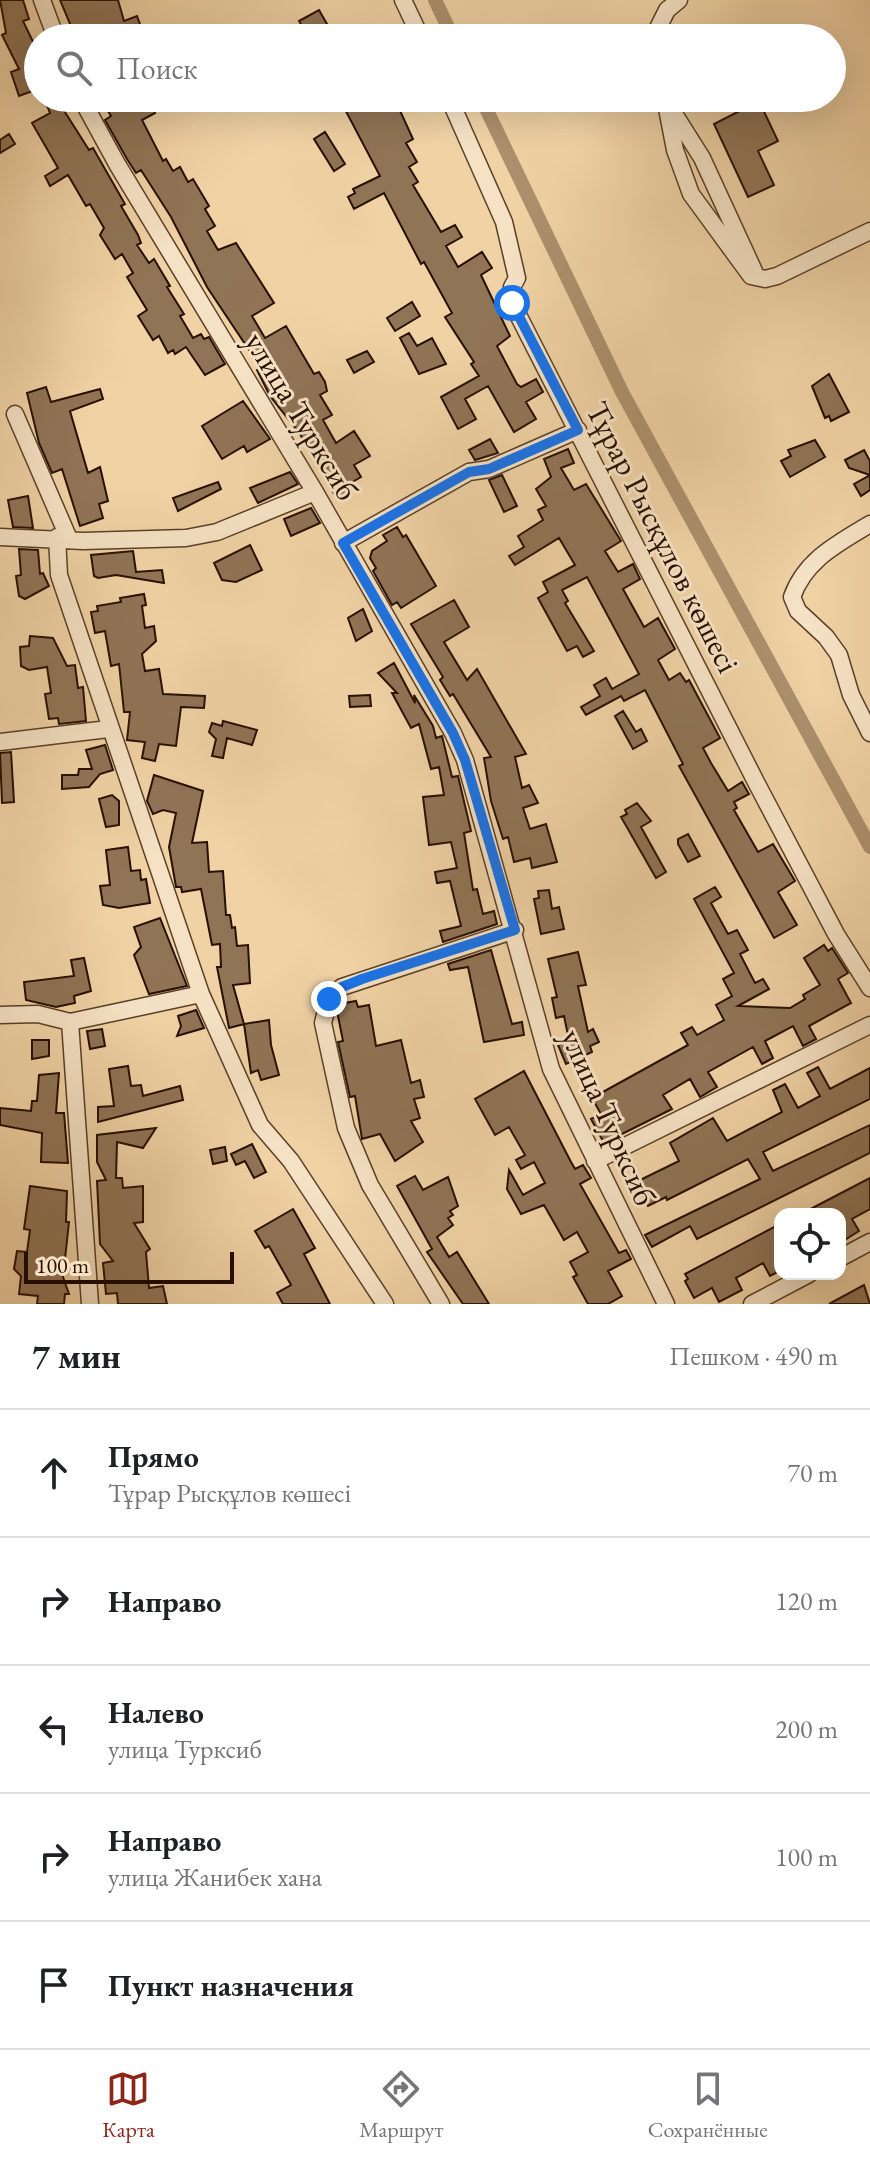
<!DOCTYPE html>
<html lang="ru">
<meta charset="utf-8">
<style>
:root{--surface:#fff;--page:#f2f2f2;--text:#202124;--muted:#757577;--line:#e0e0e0;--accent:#8f2418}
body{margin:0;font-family:"EB Garamond",serif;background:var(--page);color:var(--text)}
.controls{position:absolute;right:24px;bottom:24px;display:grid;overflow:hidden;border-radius:16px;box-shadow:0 8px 32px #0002}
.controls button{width:72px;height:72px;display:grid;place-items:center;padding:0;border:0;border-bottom:2px solid var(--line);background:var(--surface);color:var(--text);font:40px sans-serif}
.scale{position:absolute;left:24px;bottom:20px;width:210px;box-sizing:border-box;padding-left:8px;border:4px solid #280f00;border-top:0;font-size:22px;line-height:28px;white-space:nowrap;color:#280f00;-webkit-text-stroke:6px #f5e2c4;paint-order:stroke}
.stop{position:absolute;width:24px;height:24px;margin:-18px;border:6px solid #1a73e8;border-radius:50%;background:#fff}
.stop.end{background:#1a73e8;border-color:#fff;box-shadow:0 2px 8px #0008}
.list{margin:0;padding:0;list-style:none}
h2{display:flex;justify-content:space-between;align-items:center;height:104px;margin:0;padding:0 32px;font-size:34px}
h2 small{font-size:26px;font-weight:400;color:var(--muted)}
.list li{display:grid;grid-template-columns:52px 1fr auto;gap:24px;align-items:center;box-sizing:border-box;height:128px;padding:0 32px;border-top:2px solid var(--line)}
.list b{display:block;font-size:30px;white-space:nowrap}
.list p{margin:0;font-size:26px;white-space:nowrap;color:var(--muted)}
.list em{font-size:26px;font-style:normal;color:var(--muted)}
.icon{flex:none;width:44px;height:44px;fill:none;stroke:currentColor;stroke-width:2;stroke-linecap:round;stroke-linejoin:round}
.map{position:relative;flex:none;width:870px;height:1304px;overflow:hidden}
.search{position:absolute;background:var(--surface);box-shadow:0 8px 32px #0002;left:24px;right:24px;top:24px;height:88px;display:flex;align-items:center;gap:20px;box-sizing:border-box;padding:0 28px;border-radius:44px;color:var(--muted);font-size:30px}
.sheet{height:744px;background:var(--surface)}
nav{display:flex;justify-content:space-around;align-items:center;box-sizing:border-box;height:112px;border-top:2px solid var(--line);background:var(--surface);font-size:22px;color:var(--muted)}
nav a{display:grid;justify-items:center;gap:4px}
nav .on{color:var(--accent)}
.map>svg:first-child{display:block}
</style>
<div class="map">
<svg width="870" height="1304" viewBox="0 0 870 1304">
<rect width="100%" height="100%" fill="#f0d2a5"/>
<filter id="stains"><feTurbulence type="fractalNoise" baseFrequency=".0025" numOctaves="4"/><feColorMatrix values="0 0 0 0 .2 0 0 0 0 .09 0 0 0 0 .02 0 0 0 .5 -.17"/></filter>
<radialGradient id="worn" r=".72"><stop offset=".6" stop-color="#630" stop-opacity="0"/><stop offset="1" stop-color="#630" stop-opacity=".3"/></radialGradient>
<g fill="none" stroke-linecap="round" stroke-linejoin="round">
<path stroke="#ac906d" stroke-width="14" d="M 435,0 L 453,38
M 481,98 L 622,392 L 870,847"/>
</g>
<path fill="#907456" stroke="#280f00" stroke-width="2" d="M 0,0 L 23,0 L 29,19 L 23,21 L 38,52 L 38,89 L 19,96 L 11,72 L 19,69 L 2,35 L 6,33 Z
M 60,0 L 118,0 L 124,21 L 137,16 L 145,38 L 76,38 Z
M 319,10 L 335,38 L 309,38 L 299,21 Z
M 44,98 L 56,98 L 89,150 L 93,148 L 125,204 L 121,206 L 138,235 L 141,243 L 137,245 L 149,263 L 154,259 L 170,286 L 167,287 L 184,314 L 180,316 L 193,338 L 201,334 L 204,339 L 209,337 L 225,364 L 205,375 L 186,347 L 175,354 L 173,350 L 168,353 L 159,336 L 153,340 L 138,316 L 147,310 L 127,277 L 133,273 L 122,254 L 115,259 L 100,235 L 104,228 L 90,204 L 86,206 L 68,175 L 50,186 L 45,176 L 58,168 L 32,123 L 50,113 Z
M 118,98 L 124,98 L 129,106 L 146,98 L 155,113 L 142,120 L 163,161 L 166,159 L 173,171 L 180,167 L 188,182 L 193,179 L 209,206 L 205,209 L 215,226 L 207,231 L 218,250 L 236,243 L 274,303 L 252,316 L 265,338 L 286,326 L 314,374 L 319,372 L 325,382 L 327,391 L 320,395 L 332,415 L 323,420 L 336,443 L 354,431 L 370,456 L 354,465 L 361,477 L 344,487 L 348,493 L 337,499 L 300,434 L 270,396 L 257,370 L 261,368 L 207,287 L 171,217 L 141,170 L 136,173 L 127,159 L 105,120 L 111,116 L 105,106 Z
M 339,98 L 369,98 L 375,107 L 388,99 L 393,106 L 397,104 L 413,139 L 406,143 L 417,162 L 409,167 L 418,182 L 413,185 L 441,232 L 455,225 L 462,237 L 446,246 L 458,267 L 482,252 L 492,268 L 481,275 L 510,336 L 497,346 L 517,384 L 521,387 L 536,379 L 543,392 L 526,402 L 536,419 L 514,432 L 488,386 L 465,399 L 476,419 L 458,429 L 441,397 L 479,376 L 471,364 L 474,362 L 445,317 L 452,313 L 424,262 L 421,264 L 384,193 L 354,209 L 348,197 L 355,193 L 353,189 L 380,176 Z
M 759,101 L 778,141 L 758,151 L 774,185 L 748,197 L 714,124 Z
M 325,132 L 345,164 L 334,171 L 314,139 Z
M 9,134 L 15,144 L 0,153 L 0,140 Z
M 412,302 L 420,316 L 395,331 L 387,318 Z
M 409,333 L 417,346 L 432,338 L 446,364 L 419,374 L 400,338 Z
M 367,351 L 374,362 L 354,373 L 347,360 Z
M 829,374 L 849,412 L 831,421 L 829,416 L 825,418 L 812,386 Z
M 46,387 L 51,402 L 100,389 L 103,399 L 70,411 L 88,473 L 100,467 L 108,501 L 99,504 L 103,518 L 80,526 L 62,469 L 52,473 L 39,443 L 27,393 Z
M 243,401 L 270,439 L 247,452 L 244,446 L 222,459 L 202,426 Z
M 490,439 L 498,453 L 475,460 L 469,450 Z
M 815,440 L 825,457 L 790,477 L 781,461 L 791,456 L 788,450 Z
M 568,449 L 574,463 L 561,468 L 574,490 L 586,484 L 621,541 L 605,551 L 618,572 L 633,564 L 640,579 L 623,589 L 644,627 L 658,618 L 675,649 L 658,660 L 669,680 L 680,673 L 686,682 L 689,680 L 720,738 L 703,748 L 711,763 L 728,791 L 742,782 L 749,794 L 734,802 L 737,808 L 734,810 L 758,852 L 773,844 L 795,881 L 778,892 L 797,925 L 774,938 L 679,766 L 683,764 L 645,690 L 624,701 L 621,696 L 586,715 L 581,707 L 600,696 L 594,685 L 606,678 L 612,689 L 639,674 L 587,577 L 562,590 L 568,601 L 565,603 L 594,651 L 583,657 L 577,646 L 567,651 L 538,598 L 548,592 L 543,582 L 575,565 L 559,538 L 515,565 L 509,556 L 524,547 L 518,536 L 543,520 L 538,510 L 546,506 L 536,489 L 551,477 L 544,459 Z
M 864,450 L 870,461 L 870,490 L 861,496 L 854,484 L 870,475 L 849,468 L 845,460 Z
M 290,472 L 298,484 L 258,503 L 250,488 Z
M 502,475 L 517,506 L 504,512 L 489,480 Z
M 218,482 L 221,489 L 178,511 L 173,498 Z
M 28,496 L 33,528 L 13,527 L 8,500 Z
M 311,508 L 320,523 L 291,536 L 284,519 Z
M 397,527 L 403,537 L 406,535 L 436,586 L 401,608 L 397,602 L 392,605 L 373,571 L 376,568 L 370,558 L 372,551 L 387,541 L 383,535 Z
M 250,545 L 262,570 L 236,582 L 222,580 L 214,563 Z
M 19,549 L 38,550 L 40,574 L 43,573 L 49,586 L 25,599 L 19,596 L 16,576 L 21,575 Z
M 133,551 L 136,572 L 162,570 L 164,583 L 116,575 L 98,578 L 94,576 L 91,555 Z
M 144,594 L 146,605 L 142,606 L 145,628 L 154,626 L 156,641 L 142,654 L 145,671 L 159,669 L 163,694 L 205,696 L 204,708 L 181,707 L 176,746 L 159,744 L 155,761 L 142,758 L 145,742 L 127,740 L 130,712 L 124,712 L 119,664 L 111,666 L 105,631 L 95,633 L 91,612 L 98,611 L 97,606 L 121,602 L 120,598 Z
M 454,600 L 469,627 L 444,642 L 467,680 L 477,669 L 526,754 L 515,757 L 522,788 L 529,785 L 538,803 L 523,808 L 530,829 L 546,824 L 557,862 L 532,868 L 530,858 L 514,862 L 508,837 L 503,839 L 491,801 L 484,758 L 491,757 L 453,694 L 450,696 L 440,680 L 443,677 L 411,624 Z
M 363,609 L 372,631 L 356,641 L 348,618 Z
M 30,636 L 53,638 L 67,666 L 75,665 L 78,688 L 83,687 L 86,721 L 59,724 L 58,718 L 49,719 L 45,694 L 51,693 L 47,667 L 29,670 L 21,666 L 20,647 L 29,646 Z
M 394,663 L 415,703 L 414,695 L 433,726 L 436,738 L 442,736 L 452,777 L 458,776 L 471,831 L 464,833 L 473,890 L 477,889 L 483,914 L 494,911 L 497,924 L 443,942 L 440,931 L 461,926 L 450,881 L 437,883 L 435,872 L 457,868 L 451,842 L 429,845 L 423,797 L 444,795 L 439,767 L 431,769 L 419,724 L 411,728 L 392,693 L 397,693 L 378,673 Z
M 370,695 L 371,706 L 350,707 L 349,696 Z
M 623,711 L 636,732 L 641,729 L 647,741 L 633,749 L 615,716 Z
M 223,721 L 257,730 L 252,745 L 227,738 L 223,758 L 212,756 L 216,739 L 209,732 L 212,723 L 222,726 Z
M 105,745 L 113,770 L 100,774 L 89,787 L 62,789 L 62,775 L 78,775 L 79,769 L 92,769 L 86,750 Z
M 11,752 L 14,802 L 2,803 L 0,753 Z
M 154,775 L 203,791 L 192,843 L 207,842 L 209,872 L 223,871 L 226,915 L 230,915 L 232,928 L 235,927 L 237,946 L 248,945 L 250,983 L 233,985 L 244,1024 L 229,1028 L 217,967 L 221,967 L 220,944 L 212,945 L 201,889 L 182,892 L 181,887 L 176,887 L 169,847 L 176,813 L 163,810 L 153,814 L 147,801 Z
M 112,795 L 119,801 L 119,825 L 106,827 L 99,799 Z
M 637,803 L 651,821 L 641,827 L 666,872 L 656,878 L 621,817 L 627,814 L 625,810 Z
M 688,834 L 700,856 L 688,862 L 678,844 L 678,839 Z
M 128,847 L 131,871 L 140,870 L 141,880 L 146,879 L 150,903 L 119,908 L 103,905 L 100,886 L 110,885 L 106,850 Z
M 715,887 L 721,897 L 711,903 L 728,934 L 737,930 L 748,950 L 740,954 L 755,983 L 763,979 L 769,989 L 738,1006 L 790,1008 L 805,999 L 803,995 L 820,985 L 804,958 L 824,945 L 828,951 L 832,948 L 848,973 L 838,979 L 851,1003 L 809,1026 L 816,1039 L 803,1046 L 793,1026 L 765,1041 L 773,1058 L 762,1064 L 753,1047 L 708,1072 L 717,1087 L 700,1097 L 690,1079 L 663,1095 L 672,1109 L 604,1143 L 591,1119 L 601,1114 L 592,1098 L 688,1045 L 681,1033 L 692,1027 L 697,1035 L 724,1020 L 716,1005 L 732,996 L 723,979 L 734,973 L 694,899 Z
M 549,890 L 552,909 L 559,907 L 564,929 L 541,934 L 534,899 L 539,898 L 538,891 Z
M 160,918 L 187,986 L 149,994 L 134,955 L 141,947 L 134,927 Z
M 491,950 L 512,1024 L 522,1022 L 524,1035 L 484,1042 L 468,967 L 450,970 L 448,964 Z
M 578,952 L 586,985 L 578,986 L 588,1032 L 593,1029 L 599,1042 L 590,1046 L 592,1052 L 566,1064 L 558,1045 L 569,1040 L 564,1016 L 556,1018 L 552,998 L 557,997 L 548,959 Z
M 84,958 L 91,991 L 74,996 L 75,1003 L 56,1007 L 26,1000 L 24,982 L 74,976 L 71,960 Z
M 356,1001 L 358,1007 L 369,1005 L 376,1046 L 401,1040 L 411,1083 L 420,1080 L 424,1097 L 414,1099 L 420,1118 L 411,1121 L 423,1142 L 395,1161 L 380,1134 L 362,1139 L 355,1096 L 350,1097 L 338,1042 L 343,1041 L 337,1011 L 340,1004 Z
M 196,1010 L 204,1028 L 177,1036 L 181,1026 L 178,1016 Z
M 269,1020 L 271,1045 L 279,1075 L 261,1080 L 258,1070 L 251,1073 L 244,1024 Z
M 102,1029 L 105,1046 L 90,1049 L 87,1031 Z
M 32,1040 L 49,1040 L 49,1056 L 32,1059 Z
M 128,1066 L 131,1086 L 141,1085 L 143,1096 L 180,1086 L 183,1100 L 98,1122 L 98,1107 L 114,1106 L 109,1069 Z
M 818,1067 L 830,1089 L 870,1068 L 870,1099 L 763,1152 L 773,1171 L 870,1125 L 870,1153 L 697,1239 L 690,1226 L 652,1247 L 645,1235 L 760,1179 L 748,1159 L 667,1200 L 666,1197 L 648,1206 L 636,1182 L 679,1161 L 670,1143 L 713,1118 L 727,1141 L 782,1112 L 773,1090 L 785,1084 L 798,1108 L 820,1096 L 807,1073 Z
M 524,1071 L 571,1162 L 575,1169 L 583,1165 L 591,1178 L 580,1184 L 619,1253 L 626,1250 L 631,1259 L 608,1271 L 622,1296 L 608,1304 L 588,1304 L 573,1277 L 577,1275 L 570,1262 L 588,1252 L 577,1232 L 564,1240 L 544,1205 L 521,1214 L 507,1189 L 509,1170 L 523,1195 L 545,1183 L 534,1162 L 521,1169 L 516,1160 L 525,1155 L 509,1127 L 495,1135 L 475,1099 Z
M 59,1073 L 56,1113 L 64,1113 L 68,1163 L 41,1162 L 42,1133 L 0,1125 L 0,1108 L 31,1111 L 32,1101 L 37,1101 L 39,1075 Z
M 156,1128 L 143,1148 L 117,1142 L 116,1178 L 122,1178 L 123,1188 L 143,1186 L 143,1222 L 134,1223 L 150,1249 L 146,1252 L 149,1288 L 163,1286 L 167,1304 L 118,1304 L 117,1293 L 106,1294 L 103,1263 L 113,1261 L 100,1244 L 97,1181 L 106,1180 L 97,1162 L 97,1135 Z
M 252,1144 L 266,1172 L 254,1178 L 245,1161 L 236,1165 L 231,1154 Z
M 225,1147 L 227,1161 L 213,1164 L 210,1150 Z
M 415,1176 L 423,1190 L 448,1177 L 458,1206 L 450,1211 L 453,1215 L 448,1218 L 453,1225 L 437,1237 L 449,1257 L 457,1252 L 489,1304 L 463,1304 L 427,1252 L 432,1249 L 397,1186 Z
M 870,1178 L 870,1209 L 852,1219 L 859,1231 L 840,1243 L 840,1214 L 801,1214 Z
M 30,1186 L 67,1191 L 66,1222 L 69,1222 L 63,1277 L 69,1294 L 65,1294 L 64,1304 L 37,1304 L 38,1296 L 19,1294 L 21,1276 L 14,1269 L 17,1251 L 27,1252 L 30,1230 L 24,1229 Z
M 293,1209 L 315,1248 L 304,1254 L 330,1304 L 283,1304 L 277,1293 L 291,1285 L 269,1246 L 265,1248 L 255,1231 Z
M 776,1226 L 780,1233 L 780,1271 L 770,1276 L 763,1263 L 736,1278 L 742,1290 L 719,1302 L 712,1288 L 694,1298 L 685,1281 L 688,1279 L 685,1274 Z
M 864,1285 L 870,1304 L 829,1304 Z"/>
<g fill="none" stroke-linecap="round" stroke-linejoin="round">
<g stroke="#5a4029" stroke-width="19">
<path id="minor" d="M 42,0 L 56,38
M 403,0 L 421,38
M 653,38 L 667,10 L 679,0
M 81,98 L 117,164 L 315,492 L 453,733 L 465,760 L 551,1069 L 666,1304
M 449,98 L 504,222 L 517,278 L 512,287 L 512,303 L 757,784 L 836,934 L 870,988
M 665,98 L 675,150 L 691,194 L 751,276 L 765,279 L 777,276 L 870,231
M 668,104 L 702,158 L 754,271
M 15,414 L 69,539
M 870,524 C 837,544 805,560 792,597 L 798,611 L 826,637 L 839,655 L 851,695 L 870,733
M 0,537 L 83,541 L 186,538 L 217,532 L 315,492
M 57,537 L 59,575 L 201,994
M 343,543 L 469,472 L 489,469 L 578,430
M 0,742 L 108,729
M 0,1015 L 38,1014 L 70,1022 L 201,994 L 260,1125 L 291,1161 L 385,1304
M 70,1022 L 90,1304
M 595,1161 L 870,1025
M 840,1258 L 870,1242
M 441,1304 L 370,1185 L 346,1128 L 323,1023 L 329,999 L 342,987 L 515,930
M 752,1304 L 809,1274"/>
</g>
<use href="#minor" stroke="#f5e2c4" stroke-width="16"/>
</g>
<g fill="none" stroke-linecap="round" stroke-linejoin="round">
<path stroke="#1a73e8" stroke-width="10" d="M 329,999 L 342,987 L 362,979 L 515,930 L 465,760 L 453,733 L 343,543 L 469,472 L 489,469 L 578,430 L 512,303"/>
</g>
<g text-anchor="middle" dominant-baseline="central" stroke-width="6" stroke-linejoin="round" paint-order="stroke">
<g font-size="32" fill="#280f00" stroke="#f5e2c4">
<text transform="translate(302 416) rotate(59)">улица Турксиб</text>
<text transform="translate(663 537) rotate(63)">Тұрар Рысқұлов көшесі</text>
<text transform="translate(609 1117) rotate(66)">улица Турксиб</text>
</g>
</g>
<rect width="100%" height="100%" filter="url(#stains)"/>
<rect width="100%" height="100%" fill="url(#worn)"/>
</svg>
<div class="controls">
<button><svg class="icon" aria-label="locate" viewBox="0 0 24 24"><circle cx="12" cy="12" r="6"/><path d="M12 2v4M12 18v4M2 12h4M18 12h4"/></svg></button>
</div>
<div class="scale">100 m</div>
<div class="stop" style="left:512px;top:303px"></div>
<div class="stop end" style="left:329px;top:999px"></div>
<div class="search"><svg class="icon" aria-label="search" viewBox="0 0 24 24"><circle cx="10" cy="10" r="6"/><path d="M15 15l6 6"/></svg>Поиск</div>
</div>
<section class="sheet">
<h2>7 мин<small>Пешком · 490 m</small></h2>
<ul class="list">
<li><svg class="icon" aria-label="ahead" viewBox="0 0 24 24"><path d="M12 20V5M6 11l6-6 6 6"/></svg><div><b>Прямо</b><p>Тұрар Рысқұлов көшесі</p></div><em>70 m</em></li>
<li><svg class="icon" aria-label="right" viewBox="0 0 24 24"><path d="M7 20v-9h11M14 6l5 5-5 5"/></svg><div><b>Направо</b></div><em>120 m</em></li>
<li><svg class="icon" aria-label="left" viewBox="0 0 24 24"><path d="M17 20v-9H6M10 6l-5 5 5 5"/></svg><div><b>Налево</b><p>улица Турксиб</p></div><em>200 m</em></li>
<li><svg class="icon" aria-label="right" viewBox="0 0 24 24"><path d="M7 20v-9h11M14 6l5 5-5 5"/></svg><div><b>Направо</b><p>улица Жанибек хана</p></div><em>100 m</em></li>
<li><svg class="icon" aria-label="arrive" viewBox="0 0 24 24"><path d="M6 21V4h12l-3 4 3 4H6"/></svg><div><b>Пункт назначения</b></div></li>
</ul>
</section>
<nav>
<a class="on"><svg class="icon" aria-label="map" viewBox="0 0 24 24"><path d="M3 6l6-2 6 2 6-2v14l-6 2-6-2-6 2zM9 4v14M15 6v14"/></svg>Карта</a>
<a><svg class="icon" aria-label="directions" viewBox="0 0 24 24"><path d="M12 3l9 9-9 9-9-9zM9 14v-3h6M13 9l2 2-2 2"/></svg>Маршрут</a>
<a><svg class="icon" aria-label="saved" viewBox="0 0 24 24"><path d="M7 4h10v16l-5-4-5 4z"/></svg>Сохранённые</a>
</nav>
